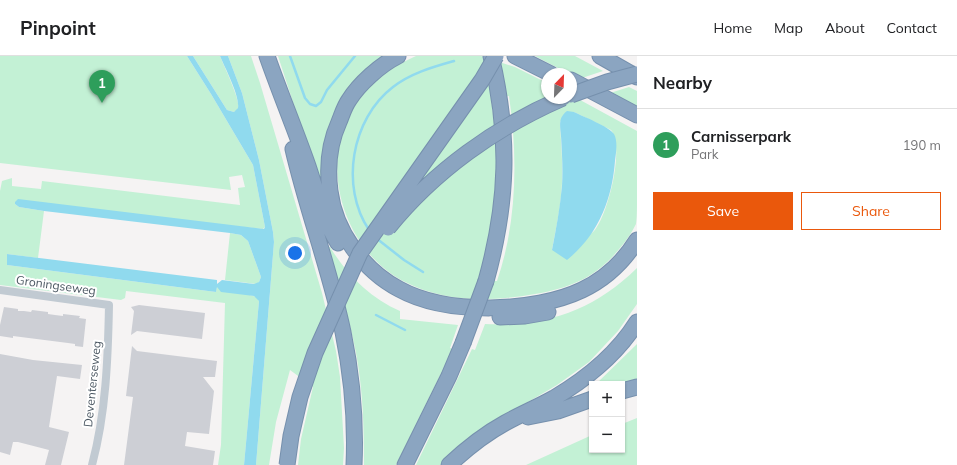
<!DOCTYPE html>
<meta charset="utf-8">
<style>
:root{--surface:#fff;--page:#f6f6f6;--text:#202124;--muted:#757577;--line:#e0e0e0;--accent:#ea580c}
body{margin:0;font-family:Mulish,sans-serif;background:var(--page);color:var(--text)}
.controls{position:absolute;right:12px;bottom:12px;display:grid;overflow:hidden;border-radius:0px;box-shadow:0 1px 3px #0004}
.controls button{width:36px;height:36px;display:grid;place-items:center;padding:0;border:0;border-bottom:1px solid var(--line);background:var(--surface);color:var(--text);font:20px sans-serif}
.compass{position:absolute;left:541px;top:12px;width:36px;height:36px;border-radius:50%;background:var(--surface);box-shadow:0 1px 3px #0004;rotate:23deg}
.you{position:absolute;left:295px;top:197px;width:14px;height:14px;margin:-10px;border:3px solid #fff;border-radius:50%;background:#1a73e8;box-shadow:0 0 0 6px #1a73e833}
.badge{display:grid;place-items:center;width:26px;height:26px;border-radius:50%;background:var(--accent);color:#fff;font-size:13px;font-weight:700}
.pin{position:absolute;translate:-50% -33px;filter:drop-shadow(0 1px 2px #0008)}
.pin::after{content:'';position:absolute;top:21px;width:14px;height:12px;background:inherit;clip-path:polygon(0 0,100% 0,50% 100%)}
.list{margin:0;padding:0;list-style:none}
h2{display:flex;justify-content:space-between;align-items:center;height:52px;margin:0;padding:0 16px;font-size:17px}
h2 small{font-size:13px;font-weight:400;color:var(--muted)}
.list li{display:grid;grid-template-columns:26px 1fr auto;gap:12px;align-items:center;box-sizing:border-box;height:72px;padding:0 16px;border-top:1px solid var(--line)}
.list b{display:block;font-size:15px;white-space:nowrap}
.list p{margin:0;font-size:13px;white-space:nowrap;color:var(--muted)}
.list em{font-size:13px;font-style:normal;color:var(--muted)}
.actions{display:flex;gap:8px;padding:12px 16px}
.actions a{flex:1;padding:9px 0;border:1px solid var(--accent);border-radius:0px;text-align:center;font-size:14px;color:var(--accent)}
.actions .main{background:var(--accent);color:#fff}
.map{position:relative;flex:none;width:637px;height:409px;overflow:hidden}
header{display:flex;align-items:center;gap:24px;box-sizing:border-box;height:56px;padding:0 20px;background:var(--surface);border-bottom:1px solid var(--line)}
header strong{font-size:19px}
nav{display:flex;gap:22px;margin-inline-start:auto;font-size:14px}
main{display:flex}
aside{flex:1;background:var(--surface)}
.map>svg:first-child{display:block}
</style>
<header>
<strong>Pinpoint</strong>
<nav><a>Home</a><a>Map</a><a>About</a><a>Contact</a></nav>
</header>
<main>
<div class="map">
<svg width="637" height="409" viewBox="0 0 637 409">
<rect width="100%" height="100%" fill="#f5f3f3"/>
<path fill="#c3f1d5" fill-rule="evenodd" d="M 0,0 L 187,0 L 211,38 L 253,109 L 265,171 L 263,173 L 15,148 L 19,151 L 44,155 L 38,202 L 7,198 L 7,209 L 216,236 L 217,230 L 257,241 L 259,245 L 244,409 L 218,409 L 221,389 L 225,247 L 126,235 L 125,242 L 121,244 L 0,229 L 0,135 L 2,125 L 12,122 L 12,130 L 41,133 L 42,125 L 240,149 L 238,132 L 245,131 L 242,119 L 229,121 L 231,134 L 0,107 Z
M 193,0 L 220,0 C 223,8 241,45 238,52 C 238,54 236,55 234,56 L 227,54 Z
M 228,0 L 251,0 L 260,27 L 322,237 L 336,295 L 340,321 L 344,392 L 343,409 L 298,409 L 301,383 L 313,331 L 290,314 L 276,366 L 269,409 L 256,409 L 274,186 L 273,176 L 259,104 L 242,37 Z
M 278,0 L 385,0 C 357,20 342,35 330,68 C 327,76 323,86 323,95 C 323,114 326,134 328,154 Z
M 416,0 L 481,0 L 515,11 L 547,27 L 547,42 L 571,39 L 637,75 C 637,98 637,122 637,146 C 637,152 637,162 636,168 C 632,176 626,185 620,192 C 597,221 571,232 535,238 C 490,246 445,247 403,225 C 341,192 316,103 358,45 C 373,24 393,10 416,0 ZM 509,40 C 518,101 517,167 497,225 L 480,224 C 484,203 491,182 494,160 C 499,121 497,83 491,43 ZM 567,56 L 574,56 L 611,74 C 625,91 608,159 594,175 C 590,180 560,191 552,194 C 556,172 561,150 562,127 C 563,107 561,87 560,66 Z
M 535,0 L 575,0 L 603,15 L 579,23 Z
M 629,31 L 637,35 L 637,54 L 607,38 Z
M 230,177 L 241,179 L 248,185 L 261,221 L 259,226 L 257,228 L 225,224 Z
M 328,191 L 330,191 C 347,219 370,242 400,255 L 400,263 L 458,269 L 450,292 L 453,293 L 396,409 L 364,409 C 364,372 363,334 356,297 C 349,261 338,226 328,191 Z
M 637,212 L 637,248 L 618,275 L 589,306 L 557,329 L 494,366 L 451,398 L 440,409 L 416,409 L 472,293 L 475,294 L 485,268 C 546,270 592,256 637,212 Z
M 637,288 L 637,326 L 622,328 L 596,328 Z
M 637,362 L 637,409 L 526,409 L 592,379 L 592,394 L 622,394 L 622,368 Z"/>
<path fill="#90daee" d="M 187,0 L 193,0 L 227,54 L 234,56 L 238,52 C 240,40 225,12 220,0 L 228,0 L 242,37 L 259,104 L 273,176 L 274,186 L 256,409 L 244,409 L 259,245 L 254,240 L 221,236 L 217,231 L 216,236 L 7,209 L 7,198 L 217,224 L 217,228 L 222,224 L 254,228 L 259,226 L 261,221 L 248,185 L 241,179 L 230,177 L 44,155 L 19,151 L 15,148 L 15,146 L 18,143 L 264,173 L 265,171 L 253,109 L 211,38 Z
M 567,55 L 574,56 C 582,60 610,71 614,78 C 618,85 616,97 615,105 C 612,144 598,179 567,204 L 552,194 C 556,173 560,152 562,130 C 563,113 562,97 561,80 C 560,69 558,62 567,55 Z"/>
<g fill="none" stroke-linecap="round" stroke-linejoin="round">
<path stroke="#90daee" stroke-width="2.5" d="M 290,0 L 305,42 L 310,48 L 316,50 L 321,46 L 327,34 L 355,0
M 369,174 C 340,131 351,63 393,31 C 411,17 433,11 454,5
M 376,182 L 404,204 L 423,216
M 376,259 L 405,274"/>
</g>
<path fill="#cdcfd5" d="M 139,249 L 205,257 L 202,283 L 137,275 L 131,279 L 134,255 L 131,251 Z
M 4,251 L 18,253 L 18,255 L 24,255 L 31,256 L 32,254 L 48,256 L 48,258 L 55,259 L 63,260 L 63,258 L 80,260 L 79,262 L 86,263 L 83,291 L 75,290 L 75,288 L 68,287 L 13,280 L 13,282 L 0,280 L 0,269 Z
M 132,290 L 137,295 L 217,305 L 215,321 L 203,321 L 214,335 L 209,378 L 187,376 L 185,390 L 215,395 L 213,409 L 124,409 L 133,341 L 126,340 Z
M 0,298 L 33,304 L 82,309 L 80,323 L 57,320 L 49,371 L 69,376 L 61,409 L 45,409 L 49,394 L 18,386 L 13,386 L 10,399 L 0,396 Z"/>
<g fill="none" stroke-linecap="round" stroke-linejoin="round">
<g stroke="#7690ad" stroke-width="17">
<path id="motorway" d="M 267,0 C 280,37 295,73 308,110 C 317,137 323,163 338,187
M 398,0 C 380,9 359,28 349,44 C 344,51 342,59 339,66 C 329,88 327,112 330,135 C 335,175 363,214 399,233 C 446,259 534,257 582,234 C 605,223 624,205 637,184
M 515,0 L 551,18
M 600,0 L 637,21
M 571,24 L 637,59
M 293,93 C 307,154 330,214 343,276 C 352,320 356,364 354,409
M 486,225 C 508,146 510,80 491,0
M 500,261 L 525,260 L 548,256
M 622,335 L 637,331
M 528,361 L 558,355 L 592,343
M 405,409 L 449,320 L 463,287
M 449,409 C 466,393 485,378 505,367 C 521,358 538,351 554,342 C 586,323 617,298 637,266"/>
</g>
<path stroke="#c1cad2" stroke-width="8" d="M 0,234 L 109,249 C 108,302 106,357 92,409"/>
<use href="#motorway" stroke="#8ba5c1" stroke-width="15"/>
<g stroke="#7690ad" stroke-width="17" stroke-linecap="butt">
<path id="motorway-bridge" d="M 571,39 L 607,26 L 637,18
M 388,172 C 434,115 496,71 563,42
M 463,287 L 486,225
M 287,409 L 291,380 L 300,341 L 315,297 L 360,197 L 482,24 L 496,0"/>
</g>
<use href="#motorway-bridge" stroke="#8ba5c1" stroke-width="15"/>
</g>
<g text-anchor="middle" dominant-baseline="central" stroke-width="4" stroke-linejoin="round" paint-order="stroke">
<g font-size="12" fill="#4a5661" stroke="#fff">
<text transform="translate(56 229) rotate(8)">Groningseweg</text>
<text transform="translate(92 328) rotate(-84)">Deventerseweg</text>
</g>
</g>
</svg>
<div class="controls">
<button>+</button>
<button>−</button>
</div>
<svg class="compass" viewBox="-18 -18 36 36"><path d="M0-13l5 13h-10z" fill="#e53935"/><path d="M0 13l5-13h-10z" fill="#757577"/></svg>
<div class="you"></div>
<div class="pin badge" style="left:102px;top:47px;background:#2e9e5b">1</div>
</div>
<aside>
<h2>Nearby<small></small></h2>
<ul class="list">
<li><span class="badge" style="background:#2e9e5b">1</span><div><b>Carnisserpark</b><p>Park</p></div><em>190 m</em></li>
</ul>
<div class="actions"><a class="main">Save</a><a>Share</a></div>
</aside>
</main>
